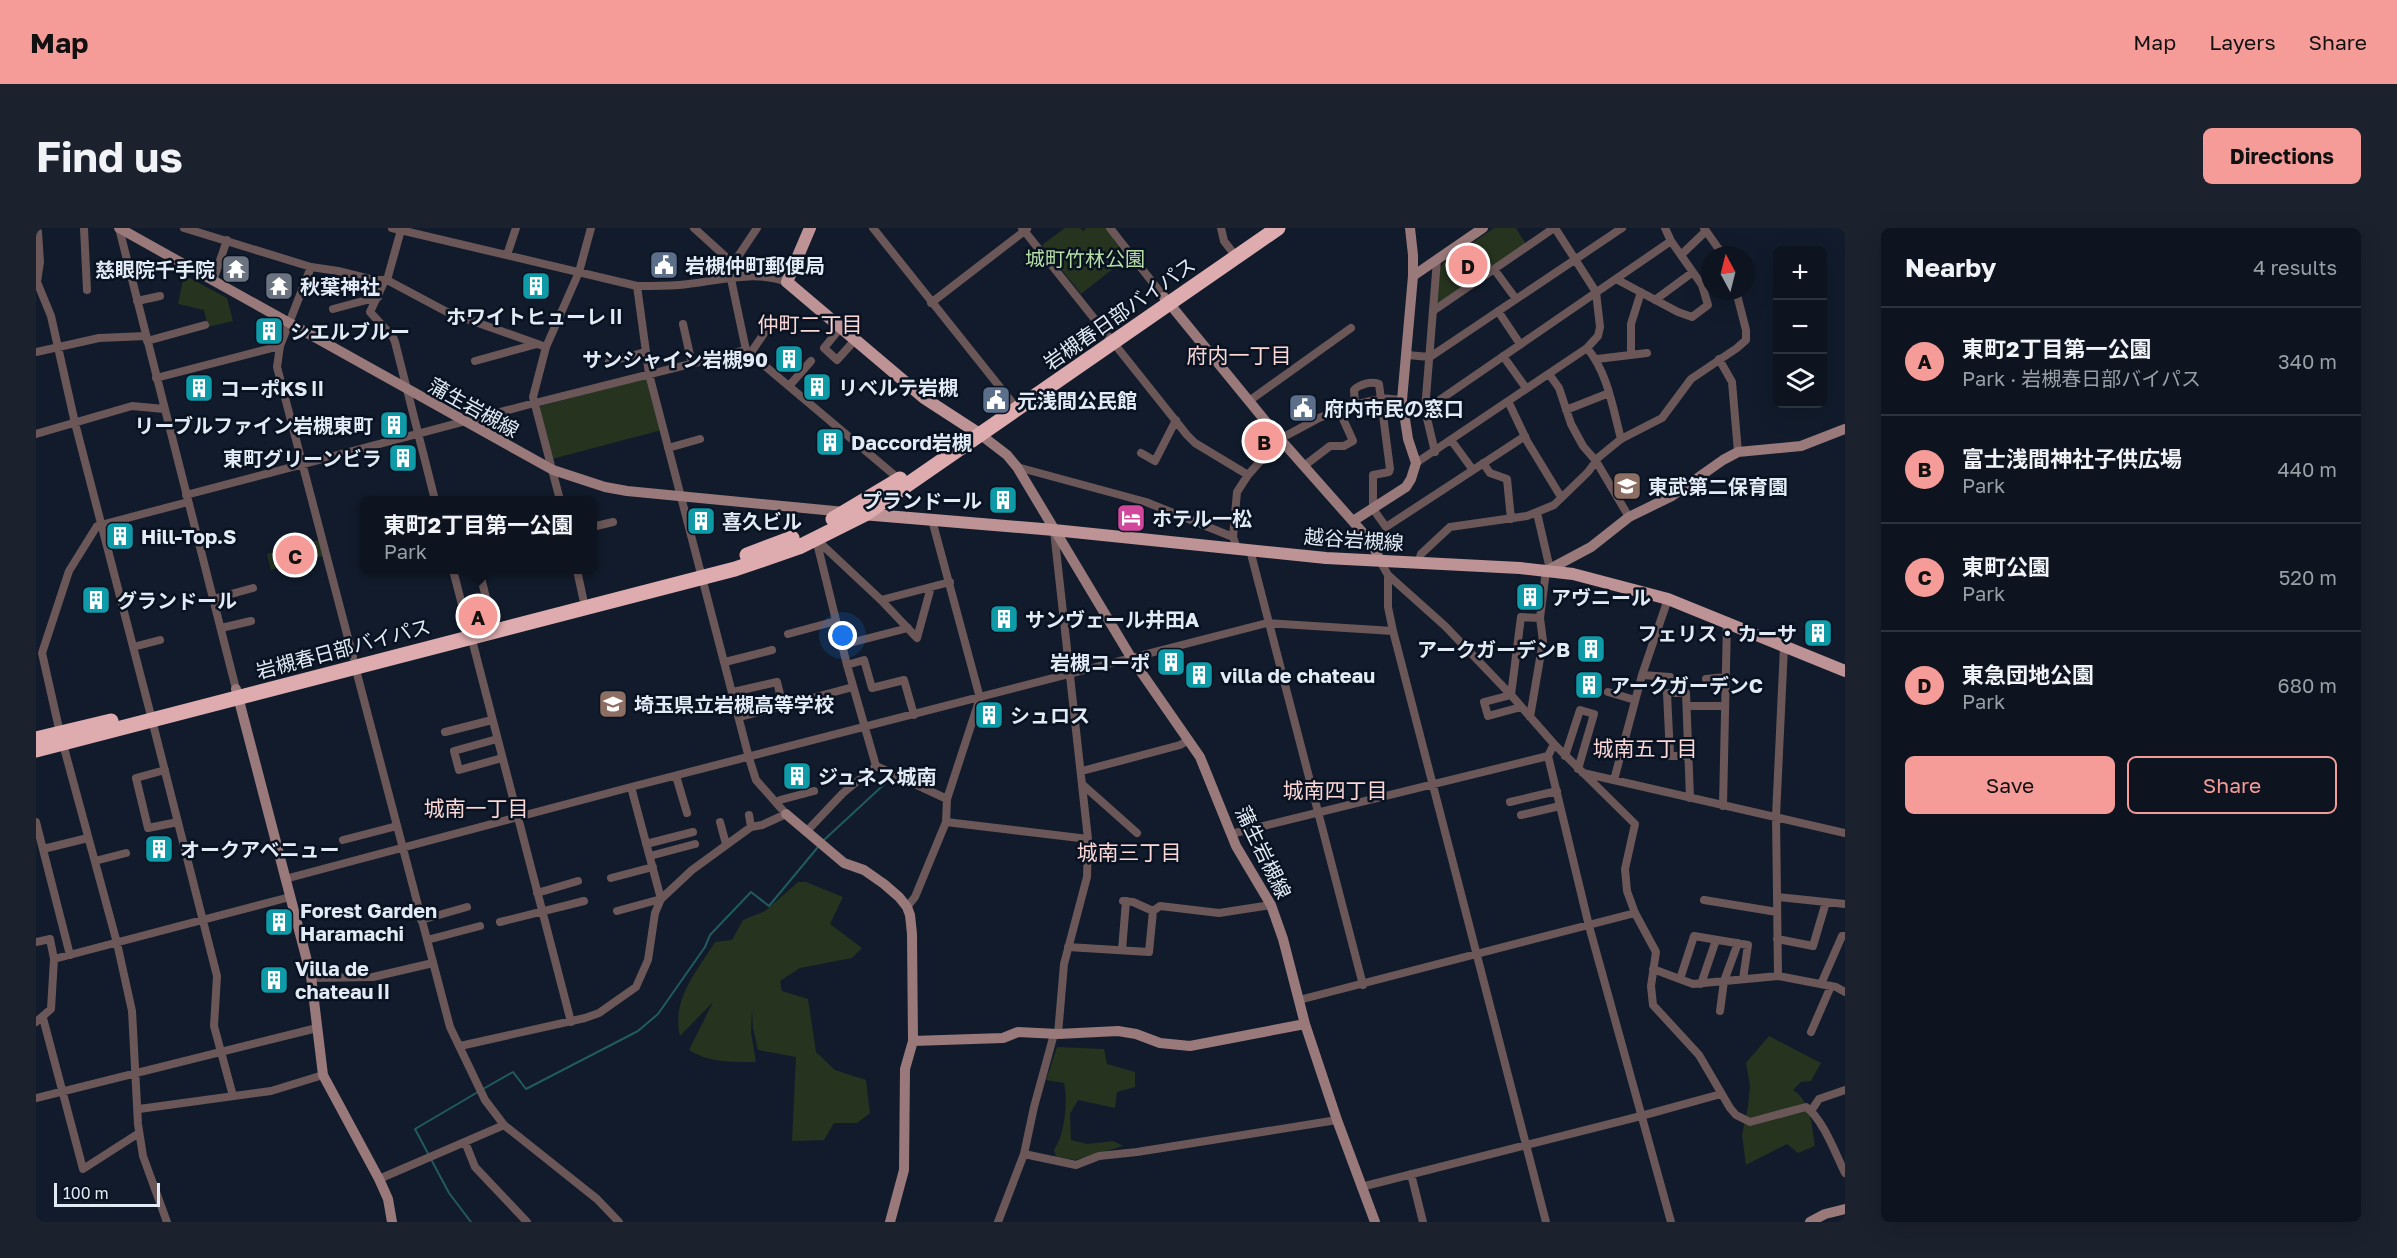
<!DOCTYPE html>
<meta charset="utf-8">
<style>
:root{--surface:#0d1420;--page:#1b212d;--text:#f1f3f6;--muted:#9a9ea5;--line:#2d333e;--accent:#f59b98}
body{margin:0;font-family:"Golos Text","Noto Sans JP",sans-serif;background:var(--page);color:var(--text)}
.controls{position:absolute;right:18px;top:18px;display:grid;overflow:hidden;border-radius:9px;box-shadow:0 6px 24px #0002}
.controls button{width:54px;height:54px;display:grid;place-items:center;padding:0;border:0;border-bottom:2px solid var(--line);background:var(--surface);color:var(--text);font:30px sans-serif}
.compass{position:absolute;left:1665px;top:18px;width:54px;height:54px;border-radius:50%;background:var(--surface);box-shadow:0 6px 24px #0002;rotate:353deg}
.scale{position:absolute;left:18px;bottom:15px;width:106px;box-sizing:border-box;padding-left:6px;border:3px solid #e2eaf5;border-top:0;font-size:16px;line-height:21px;white-space:nowrap;color:#e2eaf5;-webkit-text-stroke:4px #081221;paint-order:stroke}
.you{position:absolute;left:807px;top:408px;width:21px;height:21px;margin:-15px;border:4px solid #fff;border-radius:50%;background:#1a73e8;box-shadow:0 0 0 9px #1a73e833}
.badge{display:grid;place-items:center;width:39px;height:39px;border-radius:50%;background:var(--accent);color:#111;font-size:20px;font-weight:700}
.pin{position:absolute;translate:-50% -50%;border:3px solid #fff;box-shadow:0 2px 6px #0006}
.popup{position:absolute;left:324px;top:268px;width:237px;height:78px;box-sizing:border-box;display:grid;place-content:center;border-radius:9px;background:var(--surface);filter:drop-shadow(0 2px 4px #0005);font-size:20px;white-space:nowrap;color:var(--muted)}
.popup b{font-size:22px;color:var(--text)}
.popup::after{content:'';position:absolute;left:50%;top:100%;margin-left:-12px;border:12px solid transparent;border-top-color:var(--surface)}
.list{margin:0;padding:0;list-style:none}
h2{display:flex;justify-content:space-between;align-items:center;height:78px;margin:0;padding:0 24px;font-size:26px}
h2 small{font-size:20px;font-weight:400;color:var(--muted)}
.list li{display:grid;grid-template-columns:39px 1fr auto;gap:18px;align-items:center;box-sizing:border-box;height:108px;padding:0 24px;border-top:2px solid var(--line)}
.list b{display:block;font-size:22px;white-space:nowrap}
.list p{margin:0;font-size:20px;white-space:nowrap;color:var(--muted)}
.list em{font-size:20px;font-style:normal;color:var(--muted)}
.actions{display:flex;gap:12px;padding:18px 24px}
.actions a{flex:1;padding:14px 0;border:2px solid var(--accent);border-radius:9px;text-align:center;font-size:21px;color:var(--accent)}
.actions .main{background:var(--accent);color:#111}
.icon{flex:none;width:33px;height:33px;fill:none;stroke:currentColor;stroke-width:2;stroke-linecap:round;stroke-linejoin:round}
.map{position:relative;flex:none;width:1809px;height:994px;overflow:hidden;border-radius:9px}
header{display:flex;align-items:center;gap:36px;box-sizing:border-box;height:84px;padding:0 30px;background:var(--accent);color:#111}
header strong{font-size:28px}
nav{display:flex;gap:33px;margin-inline-start:auto;font-size:21px}
.intro{display:flex;align-items:center;justify-content:space-between;box-sizing:border-box;height:144px;padding:0 36px}
h1{margin:0;font-size:42px}
.button{padding:15px 27px;border-radius:9px;background:var(--accent);color:#111;font-size:21px;font-weight:700}
main{display:flex;gap:36px;padding:0 36px}
aside{flex:1;background:var(--surface);border-radius:9px;box-shadow:0 6px 24px #0002}
.map>svg:first-child{display:block}
</style>
<header>
<strong>Map</strong>
<nav><a>Map</a><a>Layers</a><a>Share</a></nav>
</header>
<div class="intro"><h1>Find us</h1><a class="button">Directions</a></div>
<main>
<div class="map">
<svg width="1809" height="994" viewBox="0 0 1809 994">
<rect width="100%" height="100%" fill="#111b2b"/>
<path fill="#25331f" d="M 1029,0 L 1044,0 L 1047,3 L 1050,0 L 1071,0 L 1093,28 L 1045,66 L 1006,17 Z
M 1458,0 L 1480,0 L 1490,16 L 1403,75 L 1401,74 L 1404,40 L 1408,34 Z
M 148,47 L 191,70 L 197,93 L 172,99 L 168,82 L 142,76 Z
M 610,150 L 612,151 L 626,202 L 516,231 L 503,181 L 505,178 Z
M 283,312 L 287,328 L 235,342 L 231,326 Z
M 762,654 L 770,654 L 807,669 L 794,696 L 826,720 L 816,730 L 764,740 L 744,753 L 746,763 L 772,771 L 780,824 L 799,842 L 830,852 L 834,885 L 821,895 L 798,895 L 788,912 L 756,913 L 760,829 L 722,822 L 717,800 L 716,781 L 715,804 L 720,834 C 697,834 673,835 653,822 L 677,774 L 644,808 C 635,772 661,743 679,714 L 696,712 L 707,692 L 729,683 Z
M 1733,808 L 1785,835 L 1775,853 L 1765,854 L 1757,862 C 1775,873 1776,899 1779,918 L 1762,925 L 1751,916 L 1710,937 L 1706,907 L 1712,878 L 1714,858 L 1710,835 Z
M 1021,819 L 1068,821 L 1071,836 L 1099,844 L 1099,859 L 1081,864 L 1079,880 L 1042,872 L 1034,886 L 1035,912 L 1051,916 L 1077,913 L 1087,918 L 1039,932 L 1020,929 L 1018,922 C 1029,905 1032,874 1028,855 L 1010,852 Z"/>
<g fill="none" stroke-linecap="round" stroke-linejoin="round">
<path stroke="#215b5d" stroke-width="2" d="M 788,612 L 855,550
M 447,861 L 477,844 L 490,861 L 602,803 L 622,786 L 669,719 L 674,707 L 715,664 L 733,678 L 782,619
M 435,994 L 413,965 L 379,901 L 442,864"/>
<path stroke="#6b5758" stroke-width="8" d="M 48,0 L 51,62
M 83,0 L 200,461
M 148,0 L 275,39 L 302,43 L 338,52 L 351,52 L 411,84 L 510,119
M 356,0 L 601,58 C 615,58 629,58 643,57 C 678,54 718,41 751,54
M 658,0 L 711,48
M 837,0 L 975,173
M 986,0 L 1151,207 L 1159,215 L 1212,247
M 1074,0 L 1128,69
M 1185,0 L 1188,13 L 1195,22
M 1668,0 L 1687,27
M 2,4 L 4,34 L 1,54 L 15,88 L 39,195 L 114,484
M 471,27 L 480,0
M 1645,27 L 1669,4
M 697,36 L 721,0
M 275,39 L 244,118 L 241,139 L 317,429
M 1458,41 L 1480,71
M 695,51 L 710,122 L 863,251
M 1580,51 L 1642,84 L 1656,89 L 1672,77 L 1666,57 L 1635,13 L 1629,0
M 349,52 L 334,84 L 357,109 L 359,114 L 399,272
M 351,52 L 365,2
M 177,53 L 191,12
M 1619,72 L 1657,44
M 101,73 L 124,68
M 895,75 L 991,1
M 297,81 L 342,69
M 1397,83 L 1518,0
M 1462,83 L 1484,116
M 647,96 L 656,136
M 805,99 L 788,120 L 801,132 L 819,112
M 111,113 L 169,97
M 1551,120 C 1572,145 1577,181 1585,211
M 0,124 L 63,110 L 110,108
M 714,126 L 731,101
M 1371,127 L 1394,129 L 1586,0
M 1595,127 L 1595,96 L 1605,64
M 1467,128 L 1490,160
M 1561,131 L 1611,125
M 1683,131 L 1696,154 L 1702,224
M 439,133 L 501,116
M 573,134 L 609,124
M 1513,146 L 1523,160 L 1535,196 L 1547,218 L 1560,233 L 1593,289
M 120,150 L 244,118
M 753,158 L 775,133
M 1213,173 L 1315,100
M 1472,173 L 1491,213 L 1525,269
M 1319,176 L 1318,162 C 1324,156 1335,153 1343,156 L 1354,241 L 1353,244 L 1337,247 L 1337,281 L 1350,299 L 1489,208
M 1389,182 L 1635,13
M 1530,182 L 1573,165
M 0,206 L 96,178 L 128,181
M 1415,212 L 1437,242
M 632,220 L 664,211
M 1399,224 L 1389,182 L 1401,32
M 1105,225 L 1119,233 L 1140,192
M 1380,235 L 1551,120 L 1562,108 L 1564,99 L 1560,64 L 1519,0
M 1447,235 L 1454,245 L 1471,251 L 1475,291
M 1268,238 L 1294,218 L 1308,218 L 1317,213 L 1303,182
M 981,239 L 1110,274 L 1197,309
M 150,267 L 491,177 L 710,122
M 524,272 L 497,169 L 510,119 L 543,44 L 555,0
M 1501,285 L 1514,341
M 556,299 L 577,294
M 1018,303 L 1052,611 L 1051,649 L 1028,736 L 1022,806
M 780,311 L 811,437 L 840,538 L 911,571
M 781,312 L 845,372 L 914,354
M 1201,320 L 1197,309 L 1201,264 L 1212,247 L 1244,211 L 1283,190 L 1307,180 L 1345,170 L 1366,172
M 1214,322 L 1327,757
M 1344,333 L 1352,347 L 1409,398 L 1475,467 L 1518,516 L 1599,596 L 1589,641 L 1591,663 L 1599,685 L 1620,724 L 1615,758 L 1617,777 L 1663,827 L 1694,880 L 1700,887 L 1714,894 L 1770,879 C 1787,891 1800,927 1809,945
M 1382,335 L 1385,326 L 1414,299 L 1491,288 L 1518,277 L 1552,244 L 1563,229 L 1585,211 L 1626,190 L 1655,151 L 1701,120 L 1710,112 L 1710,102 L 1700,63
M 417,342 L 432,400
M 443,342 L 456,393
M 541,342 L 547,370
M 1352,347 L 1352,379 L 1357,403 L 1510,994
M 177,371 L 217,360
M 845,372 L 881,410 L 895,359
M 185,400 L 215,393
M 752,406 L 800,393
M 435,408 L 535,794
M 806,417 L 872,400
M 97,419 L 124,412
M 689,434 L 736,422
M 811,437 L 828,432 L 836,460 L 868,452 L 878,487
M 319,438 L 414,799 L 449,872 L 468,897 L 561,971 L 583,994
M 1606,447 L 1634,449
M 1670,451 L 1689,449
M 697,464 L 741,454 L 747,478 L 703,489
M 1572,464 L 1599,472
M 765,473 L 817,459
M 1651,478 L 1689,478
M 1485,479 L 1452,488 L 1448,474 L 1475,467 L 1485,389 L 1504,390
M 1494,489 L 1507,413 L 1504,390 L 1510,343
M 116,492 L 181,748 L 178,798 L 197,868
M 409,504 L 456,492
M 461,511 L 418,523 L 423,542 L 466,530
M 1518,516 L 1512,528 L 1553,698 L 1635,994
M 1529,528 L 1544,482 L 1558,486 L 1542,541
M 1652,528 L 1634,528 L 1631,465 L 1650,465 L 1654,570
M 129,542 L 100,550 L 112,600 L 142,594
M 1046,543 L 1144,517 L 1153,512
M 1547,545 L 1809,605
M 640,548 L 651,585
M 1578,552 L 1606,447 L 1632,371
M 1047,557 L 1101,605
M 595,559 L 625,671
M 1474,574 L 1521,563
M 741,576 L 744,572 L 778,563
M 1687,578 L 1691,393
M 713,587 L 715,599
M 1485,587 L 1524,578
M 0,594 L 34,727
M 684,594 L 690,616
M 910,594 L 1052,611
M 770,604 L 807,565 L 840,538
M 1195,606 L 1512,528
M 307,612 L 361,598
M 610,616 L 657,604
M 7,621 L 52,610
M 614,628 L 659,616
M 59,633 L 90,625
M 575,650 L 617,639
M 249,651 L 595,559 L 1231,395 L 1357,403
M 501,665 L 542,653
M 1741,669 L 1809,676
M 1668,672 L 1741,684
M 1087,673 L 1097,674 L 1117,683
M 871,679 L 879,669 L 910,594 L 911,571 L 944,470 L 896,292
M 581,683 L 625,671
M 385,692 L 431,679
M 464,694 L 548,673
M 1741,711 L 1777,718 L 1790,674
M 391,712 L 444,698
M 0,714 L 14,711 L 18,731 L 15,781 L 0,794
M 1032,719 L 1113,724 L 1117,683 L 1124,678 L 1183,685 L 1235,677
M 1086,722 L 1090,673
M 18,731 L 254,669
M 1617,741 L 1657,756 L 1742,748 L 1800,759 L 1809,764
M 1742,748 L 1740,588 L 1748,419
M 276,750 L 337,749 L 397,735
M 1644,751 L 1658,708 L 1712,717 L 1707,751
M 1665,756 L 1680,712
M 1785,756 L 1806,708 L 1809,708
M 1263,772 L 1599,685
M 1684,783 L 1688,753 L 1702,715
M 7,790 L 47,941 L 103,905
M 1775,804 L 1795,758
M 424,818 L 549,790 L 563,785 L 600,759 L 612,732 L 619,685 L 625,671 L 656,642 L 715,599 L 726,597 L 750,586 L 720,552 L 713,530 L 613,146 L 601,58
M 0,870 L 281,800
M 103,881 L 235,863 L 287,847
M 1775,883 L 1783,871 L 1809,862
M 429,914 L 439,939 L 491,994
M 988,926 L 1040,937 L 1063,928 L 1101,924 L 1301,892
M 1375,946 L 1387,994
M 343,951 L 468,897
M 1325,959 L 1605,888 L 1685,866
M 131,994 L 107,928 L 102,896 L 96,783 L 81,715 L 24,505 L 6,425 L 33,343 L 61,298 L 152,274
M 962,994 L 988,926 L 998,879 L 1018,806"/>
<path stroke="#99797a" stroke-width="10" d="M 83,0 L 517,242 L 569,259 L 591,263 L 809,284
M 1377,48 L 1447,0
M 1128,69 L 1244,211 L 1336,315 L 1344,333
M 945,207 L 971,227 L 981,239 L 1096,431 L 1164,529 L 1200,618 L 1235,677 L 1247,711 L 1269,796 L 1301,892 L 1339,994
M 1317,293 L 1370,259 L 1375,251 L 1380,235 L 1372,211 L 1366,172 L 1377,48 L 1377,27 L 1374,0
M 1510,343 L 1555,319 L 1593,289 L 1636,268 L 1687,232 L 1702,224 L 1765,218 L 1809,201
M 200,461 L 275,748 L 287,847 L 343,951 L 352,971 L 356,994
M 750,586 L 808,635 L 828,642 L 848,656 L 863,669 L 871,679 L 874,687 L 876,706 L 877,813 L 869,841 L 868,942 L 854,994
M 877,813 L 967,810 L 982,804 L 1022,806 L 1082,803 L 1100,806 L 1124,815 L 1154,818 L 1269,796
M 1774,994 L 1789,986 L 1809,981"/>
<path stroke="#bd9395" stroke-width="12" d="M 774,0 L 751,54 L 888,170 L 945,207
M 826,286 L 1018,302 L 1290,330 L 1484,340 L 1537,346 L 1632,371 L 1809,443"/>
<path stroke="#deacae" stroke-width="15" d="M 797,291 L 864,251
M 711,327 L 756,310
M 0,511 L 75,493
M 0,522 L 699,341 L 763,319 L 829,286 L 1242,0"/>
</g>
<defs>
<g id="civic-square" transform="scale(1.5)"><rect x="-9" y="-9" width="18" height="18" rx="4" fill="#5c6f8a" stroke="#081221"/><path d="M-.6-6.5H3V-4.5H.6V-3L4-1V1h2V6H-6V1h2V-1L-.6-3ZM-1.2 2.5V6h2.4V2.5Z" fill="#fff"/></g>
<g id="temple-square" transform="scale(1.5)"><rect x="-9" y="-9" width="18" height="18" rx="4" fill="#6b7280" stroke="#081221"/><path d="M0-6L5-2H3V0L6.5 2.5H4V6H1.5V3h-3V6H-4V2.5H-6.5L-3 0V-2H-5Z" fill="#fff"/></g>
<g id="building-square" transform="scale(1.5)"><rect x="-9" y="-9" width="18" height="18" rx="4" fill="#0f9aa8" stroke="#081221"/><path d="M-4-6H4V6H1V3H-1V6H-4ZM-2.5-4.3h1.7v1.8h-1.7ZM.8-4.3h1.7v1.8H.8ZM-2.5-1h1.7V.8h-1.7ZM.8-1h1.7V.8H.8Z" fill="#fff"/></g>
<g id="school-square" transform="scale(1.5)"><rect x="-9" y="-9" width="18" height="18" rx="4" fill="#8d6e63" stroke="#081221"/><path d="M0-5L7-2L0 1L-7-2ZM-4 1L0 2.5L4 1V4Q0 6-4 4Z" fill="#fff"/></g>
<g id="hotel-square" transform="scale(1.5)"><rect x="-9" y="-9" width="18" height="18" rx="4" fill="#d1479c" stroke="#081221"/><path d="M-6-4.5h1.5V1H6V5H4.5V3h-9V5H-6ZM-4 0a1.8 1.8 0 1 1 3.6 0ZM.5 0V-2.5h3Q6-2.5 6 0Z" fill="#fff"/></g>
</defs>
<g fill-rule="evenodd">
<use href="#civic-square" x="628" y="37"/>
<use href="#temple-square" x="200" y="41"/>
<use href="#temple-square" x="243" y="58"/>
<use href="#building-square" x="500" y="58"/>
<use href="#building-square" x="233" y="103"/>
<use href="#building-square" x="753" y="131"/>
<use href="#building-square" x="781" y="159"/>
<use href="#building-square" x="163" y="160"/>
<use href="#civic-square" x="960" y="172"/>
<use href="#civic-square" x="1267" y="180"/>
<use href="#building-square" x="358" y="197"/>
<use href="#building-square" x="794" y="214"/>
<use href="#building-square" x="367" y="230"/>
<use href="#school-square" x="1591" y="258"/>
<use href="#building-square" x="967" y="272"/>
<use href="#hotel-square" x="1095" y="290"/>
<use href="#building-square" x="665" y="293"/>
<use href="#building-square" x="84" y="308"/>
<use href="#building-square" x="1494" y="369"/>
<use href="#building-square" x="60" y="372"/>
<use href="#building-square" x="968" y="391"/>
<use href="#building-square" x="1782" y="405"/>
<use href="#building-square" x="1555" y="421"/>
<use href="#building-square" x="1135" y="434"/>
<use href="#building-square" x="1163" y="447"/>
<use href="#building-square" x="1553" y="457"/>
<use href="#school-square" x="577" y="476"/>
<use href="#building-square" x="953" y="487"/>
<use href="#building-square" x="761" y="548"/>
<use href="#building-square" x="123" y="621"/>
<use href="#building-square" x="243" y="694"/>
<use href="#building-square" x="238" y="752"/>
</g>
<g text-anchor="middle" dominant-baseline="central" stroke-width="5" stroke-linejoin="round" paint-order="stroke">
<g font-size="20" fill="#b6dea4" stroke="#081221">
<text x="1049" y="30">城町竹林公園</text>
</g>
<g font-size="20" font-weight="bold" fill="#e2eaf5" stroke="#081221" text-anchor="start">
<text x="649" y="37">岩槻仲町郵便局</text>
<text x="179" y="41" text-anchor="end">慈眼院千手院</text>
<text x="264" y="58">秋葉神社</text>
<text x="500" y="88" text-anchor="middle">ホワイトヒューレⅡ</text>
<text x="254" y="103">シエルブルー</text>
<text x="732" y="131" text-anchor="end">サンシャイン岩槻90</text>
<text x="802" y="159">リベルテ岩槻</text>
<text x="184" y="160">コーポKSⅡ</text>
<text x="981" y="172">元浅間公民館</text>
<text x="1288" y="180">府内市民の窓口</text>
<text x="337" y="197" text-anchor="end">リーブルファイン岩槻東町</text>
<text x="815" y="214">Daccord岩槻</text>
<text x="346" y="230" text-anchor="end">東町グリーンビラ</text>
<text x="1612" y="258">東武第二保育園</text>
<text x="946" y="272" text-anchor="end">プランドール</text>
<text x="1116" y="290">ホテル一松</text>
<text x="686" y="293">喜久ビル</text>
<text x="105" y="308">Hill-Top.S</text>
<text x="1515" y="369">アヴニール</text>
<text x="81" y="372">グランドール</text>
<text x="989" y="391">サンヴェール井田A</text>
<text x="1761" y="405" text-anchor="end">フェリス・カーサ</text>
<text x="1534" y="421" text-anchor="end">アークガーデンB</text>
<text x="1114" y="434" text-anchor="end">岩槻コーポ</text>
<text x="1184" y="447">villa de chateau</text>
<text x="1574" y="457">アークガーデンC</text>
<text x="598" y="476">埼玉県立岩槻高等学校</text>
<text x="974" y="487">シュロス</text>
<text x="782" y="548">ジュネス城南</text>
<text x="144" y="621">オークアベニュー</text>
<text x="264" y="682">Forest Garden<tspan x="264" dy="23">Haramachi</tspan></text>
<text x="259" y="740">Villa de<tspan x="259" dy="23">chateauⅡ</tspan></text>
</g>
<g font-size="20" fill="#e2eaf5" stroke="#081221">
<text transform="translate(1083 85) rotate(-35)">岩槻春日部バイパス</text>
<text transform="translate(438 179) rotate(29)">蒲生岩槻線</text>
<text transform="translate(1318 311) rotate(4)">越谷岩槻線</text>
<text transform="translate(307 420) rotate(-15)">岩槻春日部バイパス</text>
<text transform="translate(1228 624) rotate(64)">蒲生岩槻線</text>
</g>
<g font-size="21" fill="#fbd7d5" stroke="#081221">
<text x="774" y="96">仲町二丁目</text>
<text x="1203" y="127">府内一丁目</text>
<text x="1609" y="520">城南五丁目</text>
<text x="1299" y="562">城南四丁目</text>
<text x="440" y="580">城南一丁目</text>
<text x="1093" y="624">城南三丁目</text>
</g>
</g>
</svg>
<div class="controls">
<button>+</button>
<button>−</button>
<button><svg class="icon" aria-label="layers" viewBox="0 0 24 24"><path d="M12 4l9 5-9 5-9-5zM3 14l9 5 9-5"/></svg></button>
</div>
<svg class="compass" viewBox="-18 -18 36 36"><path d="M0-13l5 13h-10z" fill="#e53935"/><path d="M0 13l5-13h-10z" fill="#9a9ea5"/></svg>
<div class="scale">100 m</div>
<div class="you"></div>
<div class="pin badge" style="left:442px;top:388px">A</div>
<div class="popup"><b>東町2丁目第一公園</b>Park</div>
<div class="pin badge" style="left:1228px;top:213px">B</div>
<div class="pin badge" style="left:259px;top:327px">C</div>
<div class="pin badge" style="left:1432px;top:37px">D</div>
</div>
<aside>
<h2>Nearby<small>4 results</small></h2>
<ul class="list">
<li><span class="badge">A</span><div><b>東町2丁目第一公園</b><p>Park · 岩槻春日部バイパス</p></div><em>340 m</em></li>
<li><span class="badge">B</span><div><b>富士浅間神社子供広場</b><p>Park</p></div><em>440 m</em></li>
<li><span class="badge">C</span><div><b>東町公園</b><p>Park</p></div><em>520 m</em></li>
<li><span class="badge">D</span><div><b>東急団地公園</b><p>Park</p></div><em>680 m</em></li>
</ul>
<div class="actions"><a class="main">Save</a><a>Share</a></div>
</aside>
</main>
